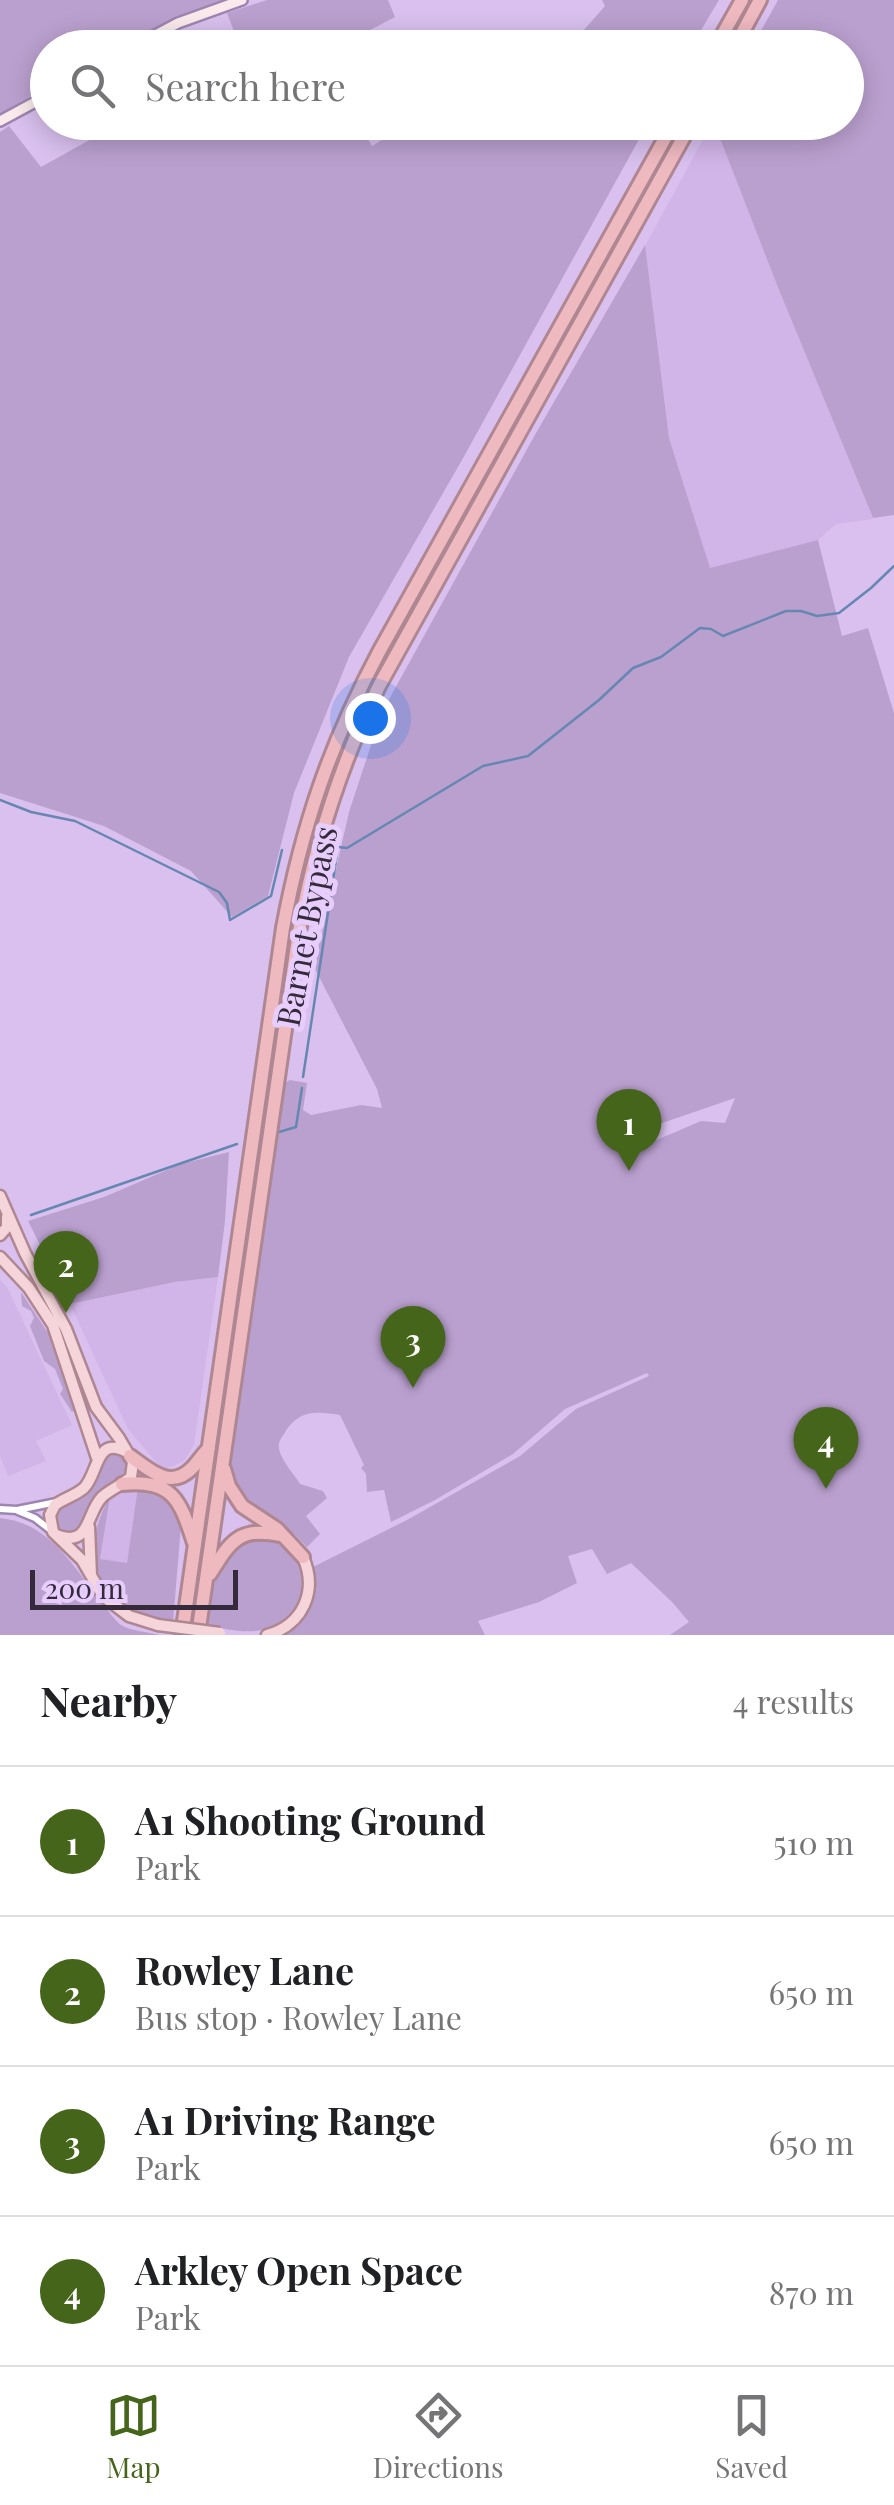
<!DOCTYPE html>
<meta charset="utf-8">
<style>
:root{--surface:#fff;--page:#f2f2f2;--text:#202124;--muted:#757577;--line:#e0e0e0;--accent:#45651a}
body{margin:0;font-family:"Playfair Display",serif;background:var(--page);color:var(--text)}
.scale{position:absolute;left:30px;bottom:25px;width:208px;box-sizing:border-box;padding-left:10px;border:5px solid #342a3c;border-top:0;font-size:28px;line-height:35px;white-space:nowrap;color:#342a3c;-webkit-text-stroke:8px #e7cdfb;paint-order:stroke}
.you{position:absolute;left:370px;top:718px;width:35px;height:35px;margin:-25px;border:8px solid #fff;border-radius:50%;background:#1a73e8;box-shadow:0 0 0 15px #1a73e833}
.badge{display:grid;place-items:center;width:65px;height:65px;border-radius:50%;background:var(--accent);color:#fff;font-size:32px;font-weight:700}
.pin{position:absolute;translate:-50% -82px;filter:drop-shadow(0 2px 5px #0008)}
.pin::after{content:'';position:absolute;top:52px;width:35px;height:30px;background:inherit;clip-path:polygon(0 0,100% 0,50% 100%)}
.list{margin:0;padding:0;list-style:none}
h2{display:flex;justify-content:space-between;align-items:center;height:130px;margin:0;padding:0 40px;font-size:42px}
h2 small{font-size:32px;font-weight:400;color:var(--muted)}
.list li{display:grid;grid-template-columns:65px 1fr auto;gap:30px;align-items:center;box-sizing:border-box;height:150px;padding:0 40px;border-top:2px solid var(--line)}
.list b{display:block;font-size:38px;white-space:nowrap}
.list p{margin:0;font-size:32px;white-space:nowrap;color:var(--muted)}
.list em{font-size:32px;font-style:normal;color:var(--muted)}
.icon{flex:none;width:55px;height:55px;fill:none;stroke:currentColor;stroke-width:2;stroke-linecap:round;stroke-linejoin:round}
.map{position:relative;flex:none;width:894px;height:1635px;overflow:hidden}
.search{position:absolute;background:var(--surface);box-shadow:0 5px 25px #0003;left:30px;right:30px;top:30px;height:110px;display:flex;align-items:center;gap:25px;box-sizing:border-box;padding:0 35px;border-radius:55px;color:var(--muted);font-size:38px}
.sheet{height:730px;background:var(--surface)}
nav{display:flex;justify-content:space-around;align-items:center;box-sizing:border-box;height:140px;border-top:2px solid var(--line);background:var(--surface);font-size:28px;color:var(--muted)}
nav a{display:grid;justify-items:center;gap:5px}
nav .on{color:var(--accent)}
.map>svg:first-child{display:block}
</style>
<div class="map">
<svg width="894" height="1635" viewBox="0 0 894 1635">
<rect width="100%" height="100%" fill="#d9c0ee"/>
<path fill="#d1b4e8" d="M 712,123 L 714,123 L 777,285 L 873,519 L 836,524 L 818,540 L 710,569 L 669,438 L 645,246 Z
M 218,1277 L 194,1444 L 185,1460 L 174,1466 L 162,1469 L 128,1429 L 70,1304 L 175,1282 Z
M 0,1280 L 7,1287 L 72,1425 L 36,1441 L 46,1461 L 8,1476 L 0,1456 Z
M 138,1487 L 127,1564 L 100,1559 L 110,1497 Z"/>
<path fill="#baa0cf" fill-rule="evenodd" d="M 0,0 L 221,0 L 118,47 L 48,48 L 47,86 L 0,114 Z
M 267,0 L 388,0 L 395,17 L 338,47 L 240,47 L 227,13 Z
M 602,0 L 719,0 L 691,47 L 569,47 L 605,6 Z
M 778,0 L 894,0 L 894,515 L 873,518 L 777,285 L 714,123 L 846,122 L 846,48 L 752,47 Z
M 120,123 L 158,123 L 165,134 L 187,123 L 388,123 L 365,134 L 372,146 L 410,123 L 648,123 L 462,460 L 349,657 L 294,793 L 268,896 L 232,917 L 191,871 L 104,826 L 0,793 L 0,132 L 9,126 L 41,167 Z
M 645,245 L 669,438 L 710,568 L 818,540 L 842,636 L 868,628 L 894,713 L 894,1635 L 670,1635 L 689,1622 L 673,1603 L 631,1563 L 607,1574 L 592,1549 L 568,1556 L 577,1583 L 539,1602 L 478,1621 L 485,1635 L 284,1635 C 306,1618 321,1596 313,1567 L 407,1520 L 520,1456 L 576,1409 L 649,1376 L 647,1373 L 565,1409 L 513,1454 L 435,1500 L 391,1522 L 384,1490 L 367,1492 L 366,1474 L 361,1468 L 364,1465 L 340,1415 C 315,1411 298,1410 284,1434 C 280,1439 278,1443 279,1449 C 281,1460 294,1474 300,1484 L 323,1491 L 327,1498 L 306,1516 L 320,1534 L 307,1547 L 295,1535 L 240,1500 L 229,1470 L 281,1085 L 290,1080 L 307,1083 L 303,1110 L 311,1115 L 361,1105 L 382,1108 L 377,1089 L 314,967 L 349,812 L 382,712 L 536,433 ZM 735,1098 L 725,1123 L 701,1121 L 652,1142 L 642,1130 Z
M 229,1152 L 225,1221 L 218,1277 L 175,1282 L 70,1304 L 28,1221 L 104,1197 L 181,1164 Z
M 21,1292 L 50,1336 L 75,1410 L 72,1412 L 60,1394 L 63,1389 L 55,1369 L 44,1361 L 30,1326 L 34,1318 L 31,1311 L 22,1306 Z
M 111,1453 C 125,1451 129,1461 127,1473 C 115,1485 99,1490 90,1506 C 83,1517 85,1526 74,1534 L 61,1532 L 55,1524 L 58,1509 L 90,1489 L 102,1462 Z
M 138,1487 L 144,1487 L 171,1499 L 181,1520 L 181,1526 L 173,1622 C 160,1620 147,1618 135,1612 C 88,1590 85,1537 110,1497 L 100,1559 L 127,1563 Z
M 0,1518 C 50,1523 71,1565 101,1600 C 106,1608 114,1620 121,1625 C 131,1631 148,1632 160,1635 L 0,1635 Z
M 267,1535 C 274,1538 282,1541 288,1546 C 320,1578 304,1620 261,1630 C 244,1634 223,1628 205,1626 L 216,1571 L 239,1540 Z"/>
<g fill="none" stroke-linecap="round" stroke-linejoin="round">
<path stroke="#6687b2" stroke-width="2.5" d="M 0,800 L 31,812 L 75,821 L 219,892 L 227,903 L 230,920 L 271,896 L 282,850
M 303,1077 L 338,847 L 347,848 L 483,766 L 528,756 L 599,700 L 633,668 L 661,657 L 700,628 L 711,629 L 723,636 L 786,611 L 801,611 L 817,616 L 839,613 L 871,588 L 894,566
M 279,1132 L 296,1127 L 302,1088
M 31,1215 L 237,1144"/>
<g stroke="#9e85b1" stroke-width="11">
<path id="street" d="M 0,1509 L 17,1510 L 57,1502
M 18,1511 L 35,1518 L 53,1532"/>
</g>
<g stroke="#9e85b1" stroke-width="14">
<path id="secondary" d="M 131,48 L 178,23 L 242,0
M 0,121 L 48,95"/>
</g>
<g stroke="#ae8792" stroke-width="15">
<path id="primary" d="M 0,1196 L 25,1253 L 66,1329 L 96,1407 L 119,1438 L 133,1462 L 131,1477 C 122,1485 111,1489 102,1497 C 85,1515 91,1548 56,1535
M 0,1235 L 7,1227 L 7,1217
M 0,1257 L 29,1288 L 53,1325 L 97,1458
M 127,1452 C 95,1435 99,1473 84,1488 C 75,1496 64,1498 55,1505 L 50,1515 L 53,1532 L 82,1560 L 103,1596 L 129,1616 L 158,1625
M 89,1527 L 91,1575
M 267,1635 C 303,1625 318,1591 303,1557"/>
</g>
<g stroke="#ae8792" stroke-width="18">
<path id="highway" d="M 715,48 L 742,0
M 734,48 L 760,0
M 130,1456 C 149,1469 170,1491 192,1468 C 198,1462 202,1455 209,1448
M 224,1469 L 229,1486 L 242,1506 L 277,1529 L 303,1557
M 122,1484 C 173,1479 180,1500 194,1543
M 210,1574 C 230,1542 239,1526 280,1535
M 182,1635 L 283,928 C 302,826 330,744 379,652 L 674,122
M 198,1635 L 299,931 C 315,845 340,765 379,686 L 692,122"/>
</g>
<use href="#street" stroke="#fff" stroke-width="6"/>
<use href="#secondary" stroke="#faeaec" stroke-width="9"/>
<use href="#primary" stroke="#f5d5d9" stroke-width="10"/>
<use href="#highway" stroke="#efb9c0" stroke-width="12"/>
<g stroke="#ae8792" stroke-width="15" stroke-linecap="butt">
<path id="primary-bridge" d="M 158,1625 L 220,1633"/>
</g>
<use href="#primary-bridge" stroke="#f5d5d9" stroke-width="10"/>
</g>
<g text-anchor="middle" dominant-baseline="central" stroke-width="10" stroke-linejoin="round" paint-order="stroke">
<g font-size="32" fill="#342a3c" stroke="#e7cdfb">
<text transform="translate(305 926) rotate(-79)">Barnet Bypass</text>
</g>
</g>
</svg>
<div class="scale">200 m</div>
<div class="you"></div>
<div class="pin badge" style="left:629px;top:1171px">1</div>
<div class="pin badge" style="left:66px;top:1313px">2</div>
<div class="pin badge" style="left:413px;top:1388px">3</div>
<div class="pin badge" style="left:826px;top:1489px">4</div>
<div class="search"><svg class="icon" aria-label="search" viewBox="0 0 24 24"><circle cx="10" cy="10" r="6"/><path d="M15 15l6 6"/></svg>Search here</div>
</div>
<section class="sheet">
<h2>Nearby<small>4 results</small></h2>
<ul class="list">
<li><span class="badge">1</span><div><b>A1 Shooting Ground</b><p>Park</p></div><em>510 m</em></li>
<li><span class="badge">2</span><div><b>Rowley Lane</b><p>Bus stop · Rowley Lane</p></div><em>650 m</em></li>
<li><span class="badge">3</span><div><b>A1 Driving Range</b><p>Park</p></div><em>650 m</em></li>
<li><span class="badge">4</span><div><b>Arkley Open Space</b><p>Park</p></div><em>870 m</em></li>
</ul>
</section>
<nav>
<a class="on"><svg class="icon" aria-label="map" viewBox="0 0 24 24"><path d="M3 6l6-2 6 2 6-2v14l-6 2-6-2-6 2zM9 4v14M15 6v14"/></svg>Map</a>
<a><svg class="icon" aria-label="directions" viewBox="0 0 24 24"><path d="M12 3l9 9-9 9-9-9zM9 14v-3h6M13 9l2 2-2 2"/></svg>Directions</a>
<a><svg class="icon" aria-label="saved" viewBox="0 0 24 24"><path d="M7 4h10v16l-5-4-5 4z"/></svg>Saved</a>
</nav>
